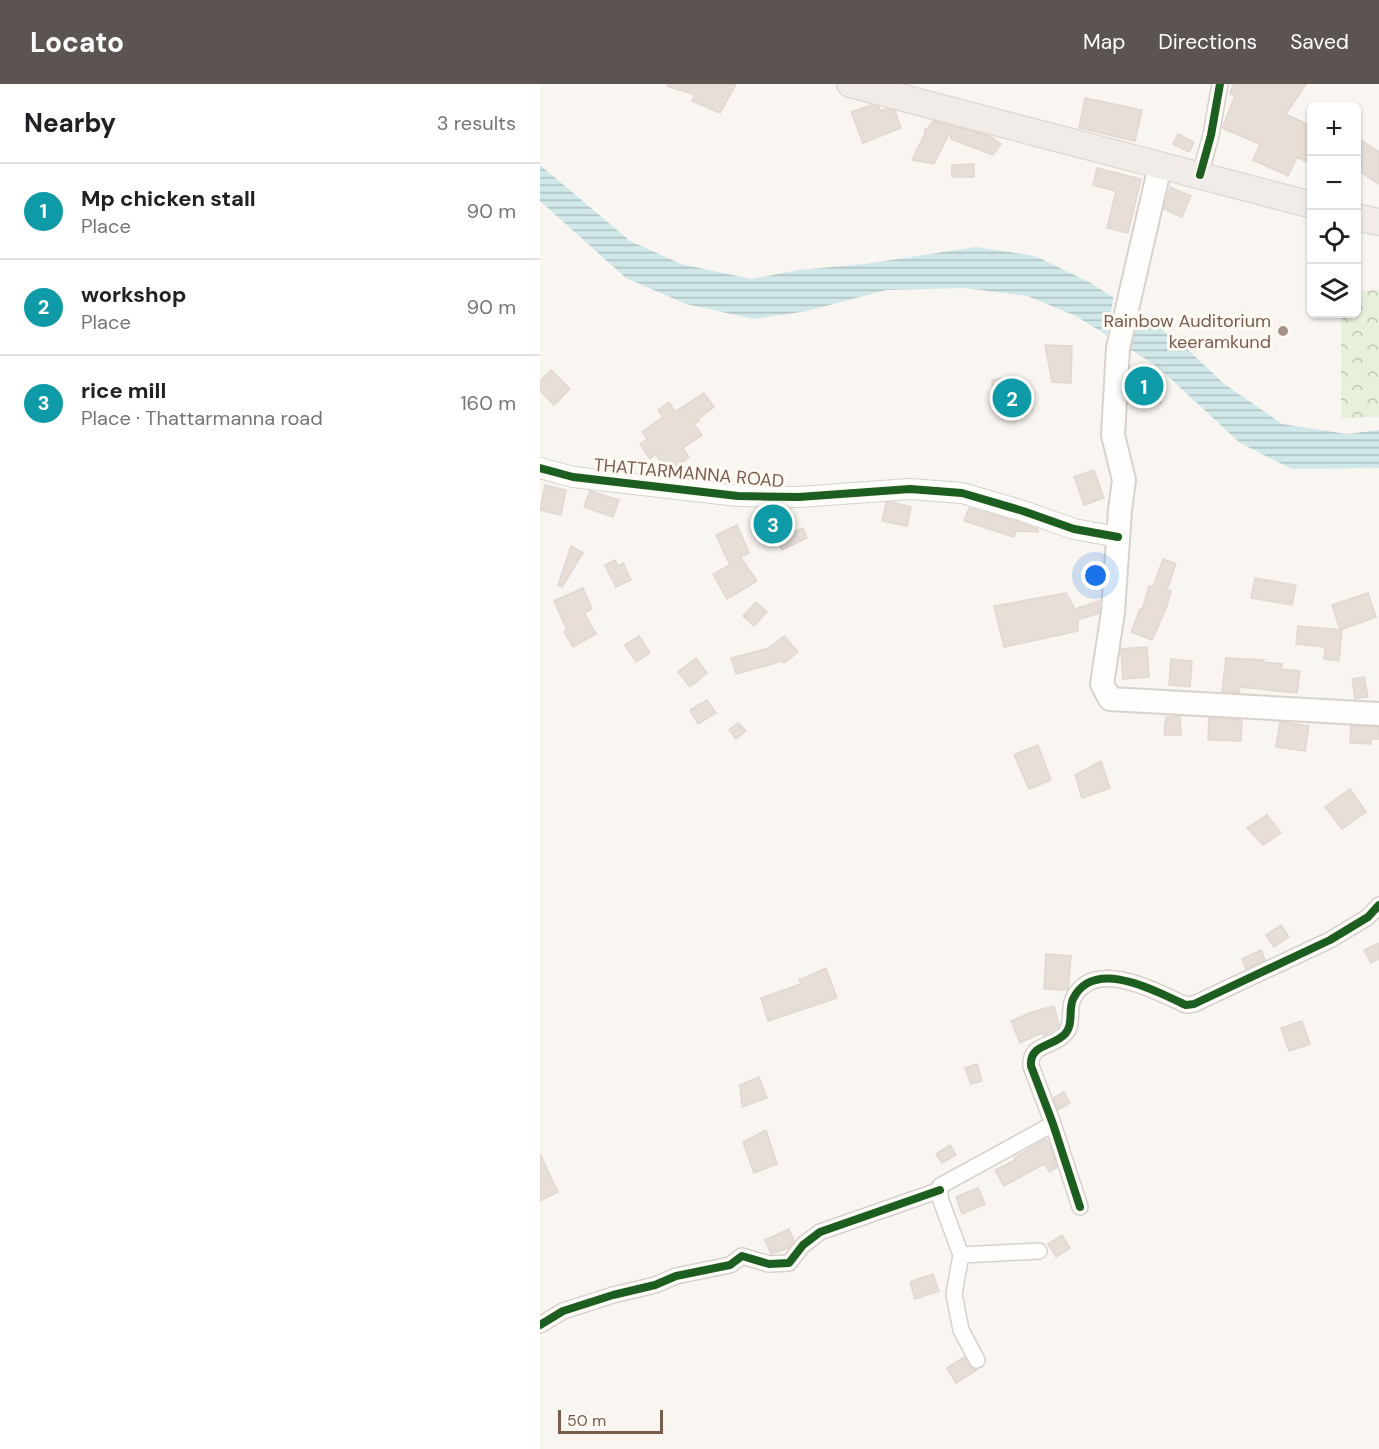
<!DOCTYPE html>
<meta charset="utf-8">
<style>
:root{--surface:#fff;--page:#f6f6f6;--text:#202124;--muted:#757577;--line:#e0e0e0;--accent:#5c5450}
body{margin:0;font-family:"DM Sans",sans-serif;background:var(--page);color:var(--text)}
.controls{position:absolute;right:18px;top:18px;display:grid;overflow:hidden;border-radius:9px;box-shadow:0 2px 4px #0004}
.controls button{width:54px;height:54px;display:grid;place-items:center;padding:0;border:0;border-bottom:2px solid var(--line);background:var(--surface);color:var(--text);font:30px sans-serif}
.scale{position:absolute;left:18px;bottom:15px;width:105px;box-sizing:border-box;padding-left:6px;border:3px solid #7a5c4d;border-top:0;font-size:16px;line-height:21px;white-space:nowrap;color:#7a5c4d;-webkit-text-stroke:4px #fffaf3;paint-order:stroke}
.you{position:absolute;left:556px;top:492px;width:21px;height:21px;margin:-15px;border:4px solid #fff;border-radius:50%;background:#1a73e8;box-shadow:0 0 0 9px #1a73e833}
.badge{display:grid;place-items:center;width:39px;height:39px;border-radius:50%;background:var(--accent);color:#fff;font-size:20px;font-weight:700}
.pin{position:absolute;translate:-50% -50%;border:3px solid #fff;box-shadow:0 2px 6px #0006}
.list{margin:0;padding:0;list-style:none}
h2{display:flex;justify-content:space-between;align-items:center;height:78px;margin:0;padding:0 24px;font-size:26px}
h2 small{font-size:20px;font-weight:400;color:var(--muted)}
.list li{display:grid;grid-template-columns:39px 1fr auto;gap:18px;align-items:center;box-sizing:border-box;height:96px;padding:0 24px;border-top:2px solid var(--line)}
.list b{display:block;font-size:22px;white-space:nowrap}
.list p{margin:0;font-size:20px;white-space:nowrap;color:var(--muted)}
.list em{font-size:20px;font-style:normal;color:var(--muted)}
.icon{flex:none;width:33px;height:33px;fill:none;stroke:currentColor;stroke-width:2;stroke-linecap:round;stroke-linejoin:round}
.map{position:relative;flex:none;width:839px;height:1365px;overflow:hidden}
header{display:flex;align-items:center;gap:36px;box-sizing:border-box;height:84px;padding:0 30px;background:var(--accent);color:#fff}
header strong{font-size:28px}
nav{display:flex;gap:33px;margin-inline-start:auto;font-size:21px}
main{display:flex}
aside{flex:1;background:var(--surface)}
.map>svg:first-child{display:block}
</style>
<header>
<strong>Locato</strong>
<nav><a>Map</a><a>Directions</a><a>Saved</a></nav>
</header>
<main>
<aside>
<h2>Nearby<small>3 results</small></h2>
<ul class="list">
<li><span class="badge" style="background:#0f9aa8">1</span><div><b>Mp chicken stall</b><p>Place</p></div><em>90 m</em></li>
<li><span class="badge" style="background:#0f9aa8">2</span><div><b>workshop</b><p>Place</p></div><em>90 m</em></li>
<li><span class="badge" style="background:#0f9aa8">3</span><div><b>rice mill</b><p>Place · Thattarmanna road</p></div><em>160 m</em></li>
</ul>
</aside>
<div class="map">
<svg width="839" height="1365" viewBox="0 0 839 1365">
<defs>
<pattern id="park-crowns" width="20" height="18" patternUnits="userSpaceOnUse" patternTransform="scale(1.5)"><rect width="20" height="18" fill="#e7f0db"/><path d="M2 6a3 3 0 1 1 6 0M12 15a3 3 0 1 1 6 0" fill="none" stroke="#c0c6b4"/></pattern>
<pattern id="water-rules" width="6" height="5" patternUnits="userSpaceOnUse" patternTransform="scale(1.5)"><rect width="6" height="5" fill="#d0e8ea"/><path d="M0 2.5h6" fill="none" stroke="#aebfc0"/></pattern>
</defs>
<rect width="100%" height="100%" fill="#f9f5f0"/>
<path fill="url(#park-crowns)" d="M 839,206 L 839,333 L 801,334 L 801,230 L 816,230 L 817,207 Z"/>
<path fill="url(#water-rules)" d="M 0,81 L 90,157 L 141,180 L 211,195 L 259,186 L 325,180 L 436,163 L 495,172 L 551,199 L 623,246 L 644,262 L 683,299 L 742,340 L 807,350 L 839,346 L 839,384 L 752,385 L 700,359 L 617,282 L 534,231 L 487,212 L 425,204 L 346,206 L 267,227 L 214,235 L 146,220 L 86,194 L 0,117 Z"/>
<path fill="#f9f5f0" d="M 574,211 L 599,227 L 590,270 L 566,255 Z"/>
<path fill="#e6ded7" stroke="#e2d8d2" stroke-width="1.5" d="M 128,0 L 196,0 L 180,29 L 152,17 L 155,11 L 127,2 Z
M 693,0 L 766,0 L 746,30 L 771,42 L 771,80 L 757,73 L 748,92 L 713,76 L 720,60 L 682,44 L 695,12 L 690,10 Z
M 545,14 L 602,26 L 595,57 L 539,44 Z
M 331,21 L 339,23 L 341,27 L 347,25 L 355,27 L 361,44 L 323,59 L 311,28 Z
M 393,37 L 450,52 L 461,60 L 453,71 L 411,55 L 410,48 L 394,80 L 372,76 L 385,49 L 385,45 L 387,45 Z
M 638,50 L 654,58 L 649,68 L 633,60 Z
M 816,53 L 839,68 L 839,100 L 816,85 Z
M 434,80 L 434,93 L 412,93 L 412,81 Z
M 557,84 L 601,95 L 588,149 L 567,144 L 576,107 L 553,101 Z
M 630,103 L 651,112 L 642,133 L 624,125 Z
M 505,261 L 532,262 L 531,299 L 512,298 Z
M 11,286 L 30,305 L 14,321 L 0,307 L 0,297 Z
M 591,287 L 612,287 L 621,319 L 591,316 Z
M 474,292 L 475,302 L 491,303 L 492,325 L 454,326 L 452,296 Z
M 164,309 L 174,323 L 158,335 L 159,337 L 154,340 L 162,351 L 143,364 L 149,373 L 136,383 L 131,376 L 123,382 L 116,370 L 110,375 L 100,360 L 107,355 L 102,348 L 123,333 L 118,326 L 129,318 L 135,328 Z
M 554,386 L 564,414 L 544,421 L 534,393 Z
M 5,401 L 26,406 L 21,431 L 0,426 Z
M 50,407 L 79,416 L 73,433 L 44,423 Z
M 352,418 L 371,423 L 367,442 L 342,437 L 346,419 Z
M 429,424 L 479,438 L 498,445 L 498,448 L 476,447 L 474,453 L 424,437 Z
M 224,431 L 243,431 L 242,454 L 263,444 L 267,454 L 242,466 L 233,448 L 224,448 Z
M 197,441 L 209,469 L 200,473 L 217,497 L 187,515 L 173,490 L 190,481 L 176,451 Z
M 31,462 L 43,469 L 22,503 L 18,501 Z
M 623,475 L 636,480 L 627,506 L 631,507 L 627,522 L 612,556 L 591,548 L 600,525 L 602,526 L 609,502 L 613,503 Z
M 75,476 L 78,482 L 83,479 L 91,496 L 76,503 L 65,481 Z
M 715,494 L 756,501 L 752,521 L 711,514 Z
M 43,504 L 52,525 L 44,529 L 56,550 L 33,563 L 24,548 L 27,546 L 14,517 Z
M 526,509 L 535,525 L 559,517 L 559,529 L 538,536 L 538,547 L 464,563 L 454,522 Z
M 828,509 L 836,533 L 800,546 L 792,521 Z
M 216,518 L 227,528 L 214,542 L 203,532 Z
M 758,542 L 802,546 L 799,577 L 784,575 L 785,563 L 756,560 Z
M 99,552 L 110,569 L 96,578 L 85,561 Z
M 244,552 L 258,568 L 244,579 L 243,577 L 196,590 L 191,574 L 229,564 Z
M 607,563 L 609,593 L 583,595 L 581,565 Z
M 156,574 L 167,589 L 150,603 L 138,588 Z
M 686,574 L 724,576 L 723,578 L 742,580 L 741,585 L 760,587 L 757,609 L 700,603 L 699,609 L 682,607 Z
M 631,575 L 652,577 L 650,603 L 629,601 Z
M 824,593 L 828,613 L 815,615 L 812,595 Z
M 167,616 L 176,629 L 158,640 L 150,626 Z
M 640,632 L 641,651 L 624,651 L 626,633 Z
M 669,634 L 702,636 L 701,657 L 668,656 Z
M 740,638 L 769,642 L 765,667 L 736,663 Z
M 198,639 L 206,647 L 196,655 L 189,646 Z
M 811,642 L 839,643 L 839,655 L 831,655 L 831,660 L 810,659 Z
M 498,661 L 511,696 L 489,705 L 474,671 Z
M 561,677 L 570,704 L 542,714 L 535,691 Z
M 810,705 L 826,728 L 802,745 L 785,723 Z
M 727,731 L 741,749 L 723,761 L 707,744 Z
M 741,841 L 749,853 L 734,863 L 726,851 Z
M 839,859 L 839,875 L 831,879 L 824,866 Z
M 721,866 L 725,876 L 706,885 L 702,875 Z
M 506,870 L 531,872 L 528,906 L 504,905 Z
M 286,884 L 297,914 L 228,937 L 221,914 L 261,900 L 259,896 Z
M 514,922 L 519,941 L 518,943 L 504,951 L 502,949 L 480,959 L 471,937 L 492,928 Z
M 762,937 L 770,960 L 749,967 L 741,944 Z
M 437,980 L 442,997 L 431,1000 L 425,984 Z
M 219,993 L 227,1014 L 202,1023 L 200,1001 Z
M 524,1008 L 530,1019 L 518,1026 L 513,1014 Z
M 226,1046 L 237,1080 L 214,1089 L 203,1058 Z
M 506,1055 L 510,1061 L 517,1083 L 510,1088 L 504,1080 L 464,1102 L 455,1086 L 475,1076 L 474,1074 Z
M 410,1061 L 416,1071 L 402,1079 L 396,1070 Z
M 0,1070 L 18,1108 L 0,1117 Z
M 438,1104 L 445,1120 L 422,1130 L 416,1113 Z
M 249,1145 L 254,1157 L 248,1164 L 231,1170 L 225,1156 Z
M 522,1151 L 530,1164 L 516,1173 L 508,1160 Z
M 393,1190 L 399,1207 L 375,1215 L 370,1198 Z
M 424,1273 L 431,1284 L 437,1286 L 416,1299 L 407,1284 Z"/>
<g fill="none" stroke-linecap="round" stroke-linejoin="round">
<g stroke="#d7d1cb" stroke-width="18">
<path id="minor" d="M 660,91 L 671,51 L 680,0
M 540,1123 L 513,1040 L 491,982 C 489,960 513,963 525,950 C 534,940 528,926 533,915 C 554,872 617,908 646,921 L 654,920 L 790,856 L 828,833 L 839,821
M 421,1171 L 499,1167
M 0,1241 L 23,1227 L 73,1211 L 115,1201 L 136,1192 L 190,1181 L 202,1172 L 229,1180 L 249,1179 L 263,1161 L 280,1148 L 400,1106
M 437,1276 L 421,1246 L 414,1210 L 421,1171 L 400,1114 L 400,1102 L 513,1040"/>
</g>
<g stroke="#d7d1cb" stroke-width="22">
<path id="tertiary" d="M 0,384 L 33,393 L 198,412 L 259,413 L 370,405 L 422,409 L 483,427 L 534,445 L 578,453"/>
</g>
<g stroke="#d9d2cb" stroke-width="26">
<path id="secondary" d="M 620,82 L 578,264 L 573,351 L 584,396 L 580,426 L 573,528 L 562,600 L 570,615 L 839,630"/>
</g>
<g stroke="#dad1cc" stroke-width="28">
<path id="trunk" d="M 310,0 C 464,39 618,80 772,121
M 816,133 L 839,138"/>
</g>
<use href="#minor" stroke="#fefefd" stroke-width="15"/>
<use href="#tertiary" stroke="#fefefd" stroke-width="20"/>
<use href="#secondary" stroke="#fefefd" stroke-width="22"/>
<use href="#trunk" stroke="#f2ece8" stroke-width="26"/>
<g stroke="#fffaf3" stroke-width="11">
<path id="cycleway" d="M 660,91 L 671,51 L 680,0
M 0,384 L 33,393 L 198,412 L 259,413 L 370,405 L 422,409 L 483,427 L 534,445 L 578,453
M 540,1123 L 513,1040 L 491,982 C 489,960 513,963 525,950 C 534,940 528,926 533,915 C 554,872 617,908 646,921 L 654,920 L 790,856 L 828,833 L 839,821
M 0,1241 L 23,1227 L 73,1211 L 115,1201 L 136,1192 L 190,1181 L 202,1172 L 229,1180 L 249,1179 L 263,1161 L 280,1148 L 400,1106"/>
</g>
<use href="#cycleway" stroke="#1b5e20" stroke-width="8"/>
</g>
<circle fill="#a69286" stroke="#fffaf3" stroke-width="2" cx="743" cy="247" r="6"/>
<g text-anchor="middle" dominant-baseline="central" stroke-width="6" stroke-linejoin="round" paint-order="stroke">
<g font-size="18" fill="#7a5c4d" stroke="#fffaf3" text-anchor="end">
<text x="731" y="237">Rainbow Auditorium<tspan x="731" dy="21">keeramkund</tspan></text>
</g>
<g font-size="18" fill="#7a5c4d" stroke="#fffaf3">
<text transform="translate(149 389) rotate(5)">THATTARMANNA ROAD</text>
</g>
</g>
</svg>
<div class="controls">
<button>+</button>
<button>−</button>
<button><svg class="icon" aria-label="locate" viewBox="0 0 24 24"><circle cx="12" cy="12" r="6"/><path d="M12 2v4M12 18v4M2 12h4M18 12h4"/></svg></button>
<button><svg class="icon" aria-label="layers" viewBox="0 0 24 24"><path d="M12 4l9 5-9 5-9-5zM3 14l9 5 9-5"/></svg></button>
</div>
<div class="scale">50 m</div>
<div class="you"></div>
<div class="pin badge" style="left:604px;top:302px;background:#0f9aa8">1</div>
<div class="pin badge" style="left:472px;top:314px;background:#0f9aa8">2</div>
<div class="pin badge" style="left:233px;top:440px;background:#0f9aa8">3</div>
</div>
</main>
